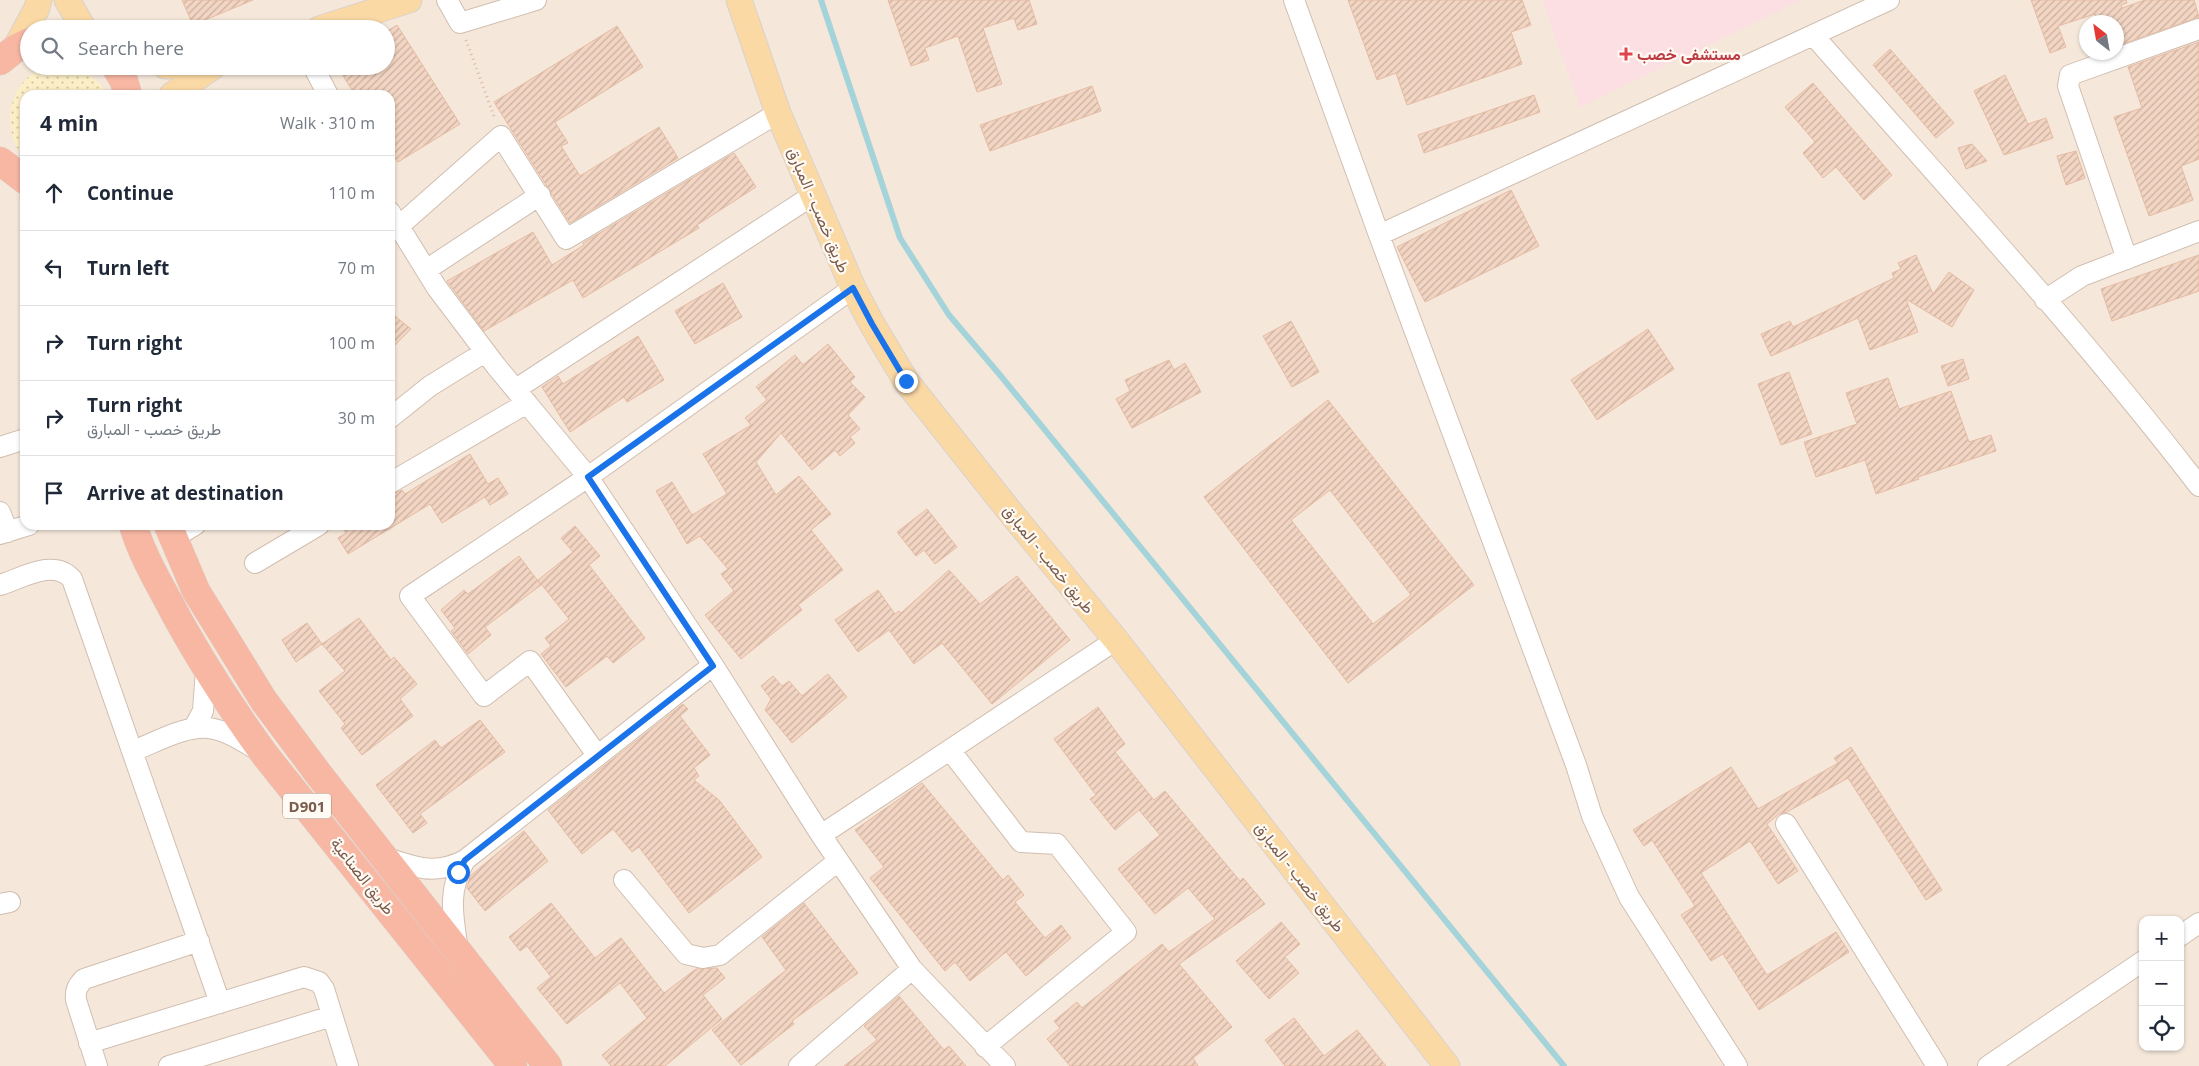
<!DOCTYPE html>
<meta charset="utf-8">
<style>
:root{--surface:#fff;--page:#f6f6f7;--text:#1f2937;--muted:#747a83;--line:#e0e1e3}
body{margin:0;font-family:"Open Sans",Vazirmatn,sans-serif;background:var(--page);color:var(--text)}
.controls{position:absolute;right:15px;bottom:15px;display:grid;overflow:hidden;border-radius:10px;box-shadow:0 1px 4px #0004}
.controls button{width:45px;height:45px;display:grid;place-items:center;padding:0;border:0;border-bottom:1px solid var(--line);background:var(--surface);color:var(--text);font:25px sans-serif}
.compass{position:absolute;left:2079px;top:15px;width:45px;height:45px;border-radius:50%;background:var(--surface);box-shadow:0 1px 4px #0004;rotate:329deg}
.stop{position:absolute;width:15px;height:15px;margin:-11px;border:4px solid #1a73e8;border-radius:50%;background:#fff}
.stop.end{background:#1a73e8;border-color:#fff;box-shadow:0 1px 5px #0008}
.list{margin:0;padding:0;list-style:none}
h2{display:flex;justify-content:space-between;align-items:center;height:65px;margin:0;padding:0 20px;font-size:21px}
h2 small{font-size:16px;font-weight:400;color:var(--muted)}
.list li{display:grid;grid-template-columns:32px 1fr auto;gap:15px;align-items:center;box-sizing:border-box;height:75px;padding:0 20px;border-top:1px solid var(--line)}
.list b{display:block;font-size:19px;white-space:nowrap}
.list p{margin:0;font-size:16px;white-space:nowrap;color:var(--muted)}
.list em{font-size:16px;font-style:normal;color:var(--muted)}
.icon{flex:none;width:28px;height:28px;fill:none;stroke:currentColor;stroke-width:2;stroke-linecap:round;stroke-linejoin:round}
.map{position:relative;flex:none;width:2199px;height:1066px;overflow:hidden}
.search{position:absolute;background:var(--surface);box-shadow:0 1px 4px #0004;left:20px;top:20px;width:375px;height:55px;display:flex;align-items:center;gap:12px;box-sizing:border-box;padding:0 18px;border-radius:28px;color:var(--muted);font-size:19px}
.panel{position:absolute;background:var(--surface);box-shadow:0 1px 4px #0004;left:20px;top:90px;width:375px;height:440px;border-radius:15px}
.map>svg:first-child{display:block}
</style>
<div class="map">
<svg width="2199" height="1066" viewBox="0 0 2199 1066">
<defs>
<pattern id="sand-dots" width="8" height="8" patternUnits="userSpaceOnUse" patternTransform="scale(1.25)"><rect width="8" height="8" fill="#fcefc7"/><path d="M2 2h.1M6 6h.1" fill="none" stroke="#d1c5a4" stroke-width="1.8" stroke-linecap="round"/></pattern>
<pattern id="building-hatch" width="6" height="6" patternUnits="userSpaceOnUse" patternTransform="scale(1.25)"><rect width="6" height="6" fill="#f3d5c3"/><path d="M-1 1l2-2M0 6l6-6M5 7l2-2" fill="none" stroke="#cab0a1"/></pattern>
</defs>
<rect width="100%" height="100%" fill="#fdf6ec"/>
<path fill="#f5e8da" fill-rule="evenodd" d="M 0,0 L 2199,0 L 2199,1066 L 0,1066 ZM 2086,22 L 2116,22 L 2116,52 L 2086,52 ZM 29,29 L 386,29 L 386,66 L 29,66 ZM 25,95 L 390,95 L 390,525 L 25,525 ZM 2143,920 L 2180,920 L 2180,1047 L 2143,1047 Z"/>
<path fill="#fbdfe3" d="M 1542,0 L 1801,0 L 1580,107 Z"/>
<path fill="url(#sand-dots)" d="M 68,66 C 84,71 100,79 107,95 L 25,95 L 25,158 C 0,133 7,79 45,68 C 52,66 61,66 68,66 Z"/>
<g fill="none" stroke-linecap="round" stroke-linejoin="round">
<path stroke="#a5d3da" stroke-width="6" d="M 821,0 L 900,238 L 949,315 L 1000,375 L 1564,1066"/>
</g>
<path fill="url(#building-hatch)" stroke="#e6bba3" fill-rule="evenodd" d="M 182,0 L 253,0 L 193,25 Z
M 888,0 L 1029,0 L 1037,24 L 1018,30 L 1014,18 L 983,28 L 1002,84 L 977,92 L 958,36 L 925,48 L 929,60 L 911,66 Z
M 1348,0 L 1522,0 L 1531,25 L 1511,32 L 1522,64 L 1407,105 L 1396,73 L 1377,80 Z
M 2031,0 L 2126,0 L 2127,3 L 2121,5 L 2122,8 L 2145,0 L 2194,0 L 2199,17 L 2120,45 L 2116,34 L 2116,22 L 2098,22 L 2095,14 L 2058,26 L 2066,47 L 2050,53 Z
M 397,25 L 460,124 L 398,162 L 390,151 L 390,95 L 355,95 L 337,66 L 386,66 L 386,32 Z
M 617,26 L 643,67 L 555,122 L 568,143 L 561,146 L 580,176 L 659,127 L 678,158 L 570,223 L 494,102 Z
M 2199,42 L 2199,159 L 2181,166 L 2193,200 L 2149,216 L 2114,117 L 2142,108 L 2128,67 Z
M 1890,49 L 1954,123 L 1936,138 L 1873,65 Z
M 2005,75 L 2028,124 L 2046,118 L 2053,138 L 2004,155 L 1974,91 Z
M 1813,83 L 1892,175 L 1864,200 L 1836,167 L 1823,178 L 1803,153 L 1815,142 L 1785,107 Z
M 1092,86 L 1101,111 L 990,151 L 980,125 Z
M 1534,95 L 1540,112 L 1424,153 L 1418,135 Z
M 1972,144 L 1987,161 L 1966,169 L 1958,148 Z
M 2076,151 L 2085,178 L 2066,185 L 2057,156 Z
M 734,153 L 756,187 L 697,225 L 699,228 L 583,298 L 573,280 L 484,331 L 447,281 L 533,232 L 552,265 L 584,245 L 583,243 Z
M 1511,190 L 1539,246 L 1425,302 L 1397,247 Z
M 1916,255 L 1933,294 L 1949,272 L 1974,290 L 1952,327 L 1906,299 L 1918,332 L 1870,350 L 1858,318 L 1771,356 L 1761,334 L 1790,321 L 1793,327 L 1894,278 L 1892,273 L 1901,269 L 1898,263 Z
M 2199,255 L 2199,291 L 2112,321 L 2101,289 Z
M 723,283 L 742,317 L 695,344 L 675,311 Z
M 390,312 L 411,329 L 390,350 Z
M 1291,321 L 1319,372 L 1292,387 L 1263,336 Z
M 1648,329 L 1674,369 L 1597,420 L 1571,380 Z
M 638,336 L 664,380 L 627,402 L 624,397 L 570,432 L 542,387 L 558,376 L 563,384 Z
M 828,344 L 855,377 L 850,382 L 865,397 L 848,415 L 860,429 L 850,437 L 855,443 L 840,456 L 835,450 L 812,470 L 781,433 L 756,462 L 776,495 L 799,476 L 831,514 L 811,530 L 843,570 L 798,605 L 802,610 L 741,659 L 705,615 L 734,591 L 721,574 L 728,569 L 700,536 L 687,544 L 656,491 L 672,482 L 692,515 L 727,494 L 703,454 L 751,425 L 745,418 L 767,400 L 756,387 L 795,355 L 803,365 Z
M 1963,359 L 1969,379 L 1948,386 L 1941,366 Z
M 1169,360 L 1174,370 L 1185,363 L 1201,392 L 1132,428 L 1116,399 L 1130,391 L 1125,380 Z
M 1789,372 L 1812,434 L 1781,445 L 1758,384 Z
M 1888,378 L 1899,409 L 1951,391 L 1969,442 L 1991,435 L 1996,451 L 1918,477 L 1919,479 L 1876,494 L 1865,460 L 1816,477 L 1804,442 L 1857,424 L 1846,393 Z
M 1328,400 L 1474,585 L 1348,683 L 1204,497 ZM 1330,490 L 1411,595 L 1373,624 L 1291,520 Z
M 470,454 L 488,484 L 498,478 L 508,494 L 490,505 L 485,497 L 442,523 L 430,504 L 348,554 L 338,538 L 346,533 L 341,525 L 390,525 L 390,495 L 402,490 L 405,494 Z
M 927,509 L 957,547 L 935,564 L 924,550 L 916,556 L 897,532 Z
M 575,526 L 600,556 L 589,565 L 645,638 L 613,663 L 607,656 L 566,687 L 541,654 L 551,646 L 545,638 L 569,619 L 538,580 L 573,552 L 561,538 Z
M 519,556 L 541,585 L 485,627 L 491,635 L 468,654 L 451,631 L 455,628 L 441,610 L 464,590 L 468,594 Z
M 949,570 L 980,604 L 1017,576 L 1070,640 L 992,704 L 942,643 L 914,664 L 889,630 L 858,652 L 835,620 L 878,590 L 895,614 L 899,611 L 901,613 Z
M 359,618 L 391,660 L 394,657 L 417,684 L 400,699 L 413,716 L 362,755 L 341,728 L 345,724 L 319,691 L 345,671 L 322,644 Z
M 307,623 L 322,644 L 296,662 L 282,640 Z
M 828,674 L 847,697 L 792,743 L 765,710 L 771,699 L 761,686 L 773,676 L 782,686 L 789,681 L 802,696 Z
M 683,704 L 688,709 L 680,716 L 710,755 L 694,768 L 699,776 L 694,780 L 719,800 L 762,857 L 689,913 L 639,847 L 632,852 L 613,829 L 582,854 L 548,810 Z
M 1098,707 L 1125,744 L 1115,752 L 1154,800 L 1165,791 L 1240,881 L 1243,878 L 1265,904 L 1179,964 L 1232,1027 L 1193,1058 L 1198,1066 L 1070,1066 L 1047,1039 L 1060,1028 L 1054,1021 L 1077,1002 L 1082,1008 L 1162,944 L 1169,952 L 1215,919 L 1188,888 L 1155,914 L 1118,869 L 1160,835 L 1139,810 L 1115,830 L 1090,799 L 1096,795 L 1054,739 Z
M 480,720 L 505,752 L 420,814 L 427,823 L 413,833 L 376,785 L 435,740 L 441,748 Z
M 1851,747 L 1942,890 L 1926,900 L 1848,778 L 1787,812 L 1779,814 L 1767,824 L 1798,871 L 1778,884 L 1750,841 L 1701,873 L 1767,975 L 1836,932 L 1849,952 L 1759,1010 L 1723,954 L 1711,961 L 1681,915 L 1695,906 L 1652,840 L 1644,846 L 1633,830 L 1731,767 L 1758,809 L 1838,763 L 1834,758 Z
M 922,783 L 1003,880 L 1008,875 L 1024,895 L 1015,902 L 1045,938 L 1061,925 L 1071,938 L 1026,976 L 1006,952 L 970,981 L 955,962 L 945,971 L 870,878 L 884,867 L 855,830 Z
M 524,831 L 548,861 L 485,911 L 467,888 L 470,876 Z
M 551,903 L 595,958 L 621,938 L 664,993 L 696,969 L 717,968 L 725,978 L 703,995 L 722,1019 L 665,1066 L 611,1066 L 602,1055 L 647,1018 L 620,983 L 567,1024 L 537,988 L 551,977 L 527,946 L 520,951 L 509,937 Z
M 804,903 L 858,973 L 792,1021 L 794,1024 L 741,1065 L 712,1030 L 786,970 L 762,937 Z
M 1281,922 L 1300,944 L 1285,957 L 1299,973 L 1269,999 L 1236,961 Z
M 899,996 L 944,1050 L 949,1046 L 966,1066 L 844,1066 L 877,1040 L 864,1026 Z
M 1294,1018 L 1324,1056 L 1357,1030 L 1386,1066 L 1285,1066 L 1265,1040 Z"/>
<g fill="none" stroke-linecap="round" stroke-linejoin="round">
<g stroke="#d1beb0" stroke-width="22">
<path id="minor" d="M 447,0 L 460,23 L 536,0
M 1294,0 L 1379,235 L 1889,0
M 1814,36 C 1944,184 2079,330 2199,486
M 313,66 L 328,95
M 390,212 L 437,288 L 496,366 L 588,477 L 713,665 L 821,835 L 912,969 L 1005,1066
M 398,227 L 501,136 L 566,239 L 778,113
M 1379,235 L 1576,765 L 1592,816 L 1629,897 L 1737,1066
M 2127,259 L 2068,86 L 2070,75 L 2199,29
M 426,270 L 540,195
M 2045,300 L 2082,276 L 2199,231
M 516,389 L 813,195
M 390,418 L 430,386 L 485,352
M 0,447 L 25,439
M 390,483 L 527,403
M 0,512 L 8,532
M 0,534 L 29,525
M 175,537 L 195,525
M 255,563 L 319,525
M 0,585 C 22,578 54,558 72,579 L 220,1003
M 193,729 L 203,711 L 206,669
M 950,750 L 1021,842 L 1057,844 L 1126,932 L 985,1047
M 133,751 C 157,742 188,723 214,729 C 230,732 245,743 259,751
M 597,755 L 530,661 L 484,696 L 410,596 L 588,477 L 853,288
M 1786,824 L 1937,1066
M 821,835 L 1116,640
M 382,856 C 412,867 435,876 465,860 L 713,665
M 624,880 L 686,954 L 703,958 L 720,955 L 838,861
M 0,904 L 10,902
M 2180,936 L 2199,923
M 458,950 C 453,917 447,890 465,860
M 89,1043 L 304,977 L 319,982 L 324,989 L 348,1066
M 97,1066 L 76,1000 C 75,991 77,986 84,979 L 199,941
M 169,1066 L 332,1016
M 799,1066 L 912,969
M 1988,1066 L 2143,961"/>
</g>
<g stroke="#dad1cd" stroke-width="27">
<path id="major" d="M 67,0 L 84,29
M 739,0 L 778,113 L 853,288 L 872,324 L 906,381 L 1011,513 L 1116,640 L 1447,1066
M 319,29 L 409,0
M 15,49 L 37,8 L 39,0
M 165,66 L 187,66
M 172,95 L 214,66"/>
</g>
<g stroke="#dad1cd" stroke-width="29">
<path id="highway" d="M 0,61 L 15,49 L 29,42
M 115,66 L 124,81 L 128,95
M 0,161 L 25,180
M 133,525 C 140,549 153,573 165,595 C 194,651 228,704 265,755 L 513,1066
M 168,525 L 196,591 L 264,701 L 320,776 L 548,1066"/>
</g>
<path stroke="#d9b8a5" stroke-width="3" stroke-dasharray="1 4" stroke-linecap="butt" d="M 466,40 L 495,119"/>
<use href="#minor" stroke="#fff" stroke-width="20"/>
<use href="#major" stroke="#fbd9a5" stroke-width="25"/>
<use href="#highway" stroke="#f7b7a3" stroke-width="28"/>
</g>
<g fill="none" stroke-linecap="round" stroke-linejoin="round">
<path stroke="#1a73e8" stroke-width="6" d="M 458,872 L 465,860 L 713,666 L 588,477 L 853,288 L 872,324 L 906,381"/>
</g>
<path fill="#e0444e" stroke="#fffaf3" stroke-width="2" d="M1623.5 46.5h5v5h5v5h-5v5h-5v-5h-5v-5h5z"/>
<g text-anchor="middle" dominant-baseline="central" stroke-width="4.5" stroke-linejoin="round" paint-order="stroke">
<rect fill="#fffaf3" stroke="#a28b7f" stroke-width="1" x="283" y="793.5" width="48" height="25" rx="4"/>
<g font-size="15" font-weight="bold" fill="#7a5c4d">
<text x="307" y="806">D901</text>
</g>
<g font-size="16" font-weight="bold" fill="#be3a42" stroke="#fffaf3" text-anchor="start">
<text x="1637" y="54">مستشفى خصب</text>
</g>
<g font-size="16" fill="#7a5c4d" stroke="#fffaf3">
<text transform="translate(819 210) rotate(67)">طريق خصب - المبارق</text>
<text transform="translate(1049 559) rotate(51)">طريق خصب - المبارق</text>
<text transform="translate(363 876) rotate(52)">طريق الصناعية</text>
<text transform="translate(1300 877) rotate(52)">طريق خصب - المبارق</text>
</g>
</g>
</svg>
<div class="controls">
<button>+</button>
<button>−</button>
<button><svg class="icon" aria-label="locate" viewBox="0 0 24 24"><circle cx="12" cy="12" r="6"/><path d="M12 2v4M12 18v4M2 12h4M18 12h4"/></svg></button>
</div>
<svg class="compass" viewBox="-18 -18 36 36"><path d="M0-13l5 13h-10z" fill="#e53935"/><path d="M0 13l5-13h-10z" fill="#747a83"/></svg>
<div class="stop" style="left:458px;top:872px"></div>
<div class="stop end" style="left:906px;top:381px"></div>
<div class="search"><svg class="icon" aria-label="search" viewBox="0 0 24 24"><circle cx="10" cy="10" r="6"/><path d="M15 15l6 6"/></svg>Search here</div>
<section class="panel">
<h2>4 min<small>Walk · 310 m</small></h2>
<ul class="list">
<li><svg class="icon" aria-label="ahead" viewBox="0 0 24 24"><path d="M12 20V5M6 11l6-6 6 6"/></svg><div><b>Continue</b></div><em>110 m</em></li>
<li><svg class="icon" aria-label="left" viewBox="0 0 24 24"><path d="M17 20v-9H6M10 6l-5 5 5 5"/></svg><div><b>Turn left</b></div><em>70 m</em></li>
<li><svg class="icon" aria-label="right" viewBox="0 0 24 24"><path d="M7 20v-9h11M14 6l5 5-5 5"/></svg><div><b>Turn right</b></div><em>100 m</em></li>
<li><svg class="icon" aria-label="right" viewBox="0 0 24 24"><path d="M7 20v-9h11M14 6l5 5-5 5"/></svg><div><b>Turn right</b><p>طريق خصب - المبارق</p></div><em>30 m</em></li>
<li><svg class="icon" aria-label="arrive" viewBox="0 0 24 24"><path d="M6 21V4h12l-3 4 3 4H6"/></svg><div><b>Arrive at destination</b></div></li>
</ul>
</section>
</div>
